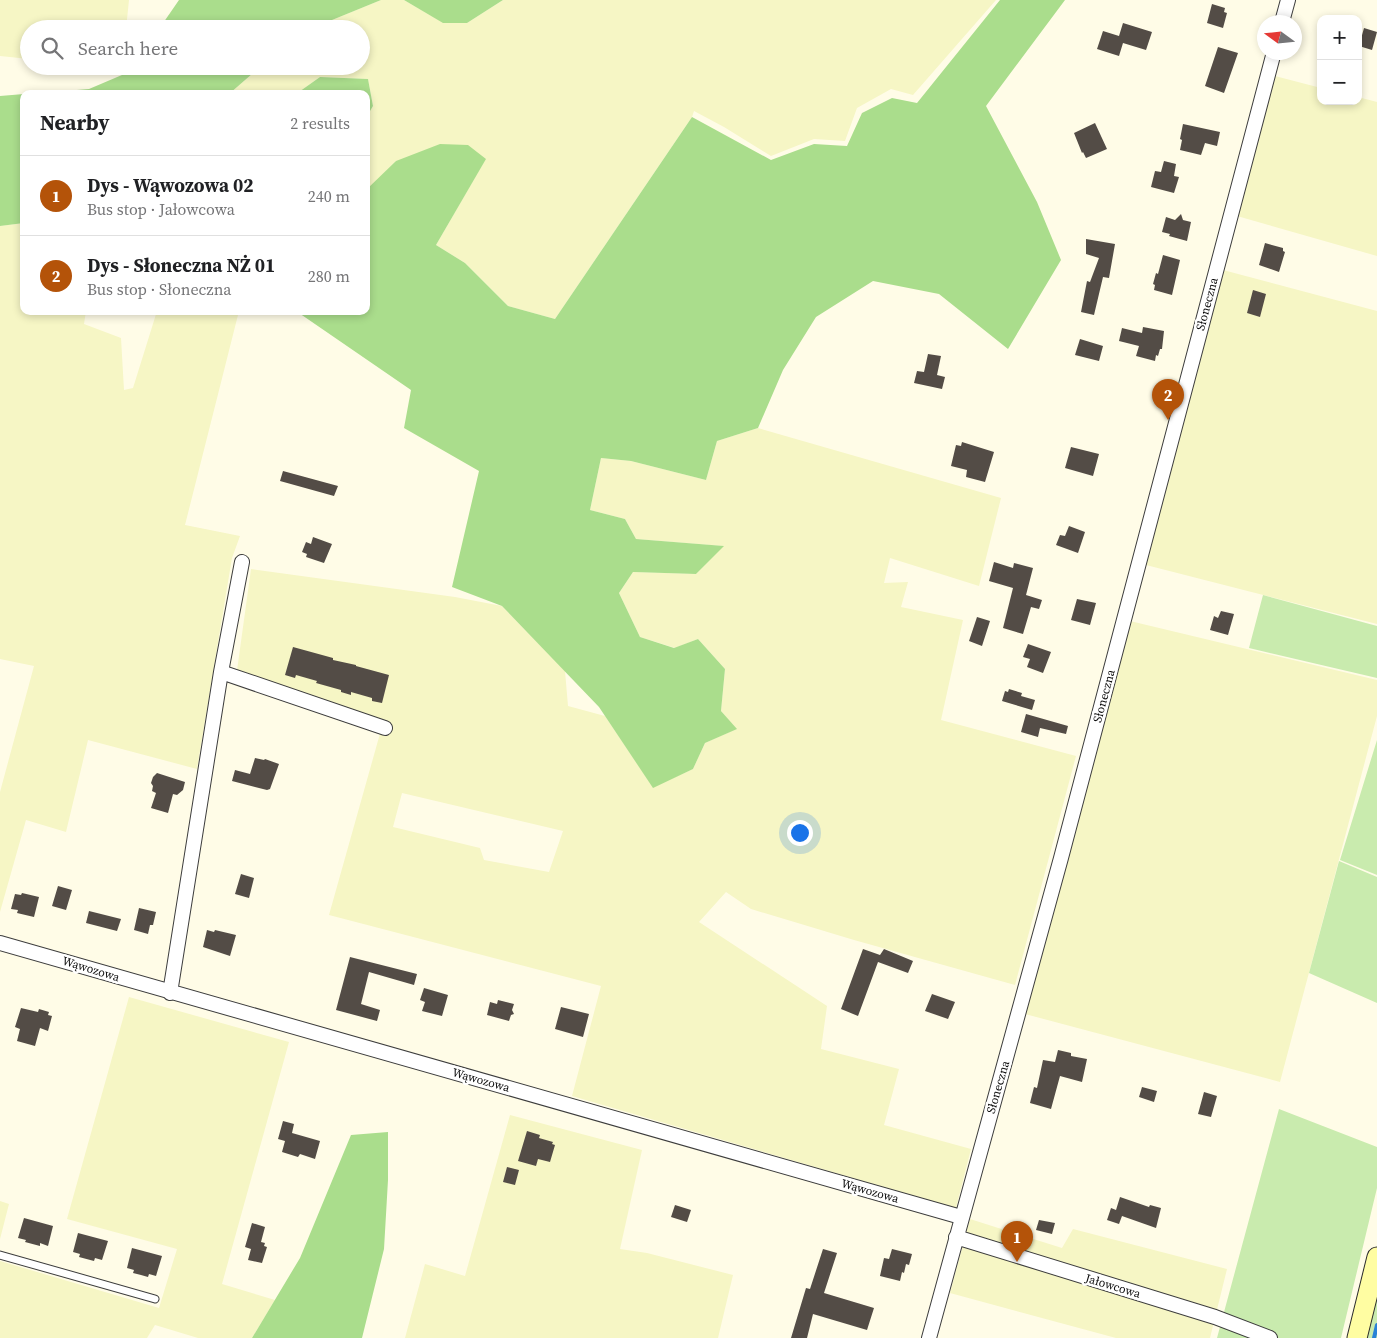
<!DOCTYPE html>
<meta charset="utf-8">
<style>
:root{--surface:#fff;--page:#f2f2f2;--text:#202124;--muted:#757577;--line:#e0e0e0;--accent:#b45309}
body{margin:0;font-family:"Source Serif 4",serif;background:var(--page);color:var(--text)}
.controls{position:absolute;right:15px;top:15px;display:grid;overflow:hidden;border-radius:10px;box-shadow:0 2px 8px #0003}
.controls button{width:45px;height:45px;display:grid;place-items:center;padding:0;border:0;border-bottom:1px solid var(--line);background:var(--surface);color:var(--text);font:25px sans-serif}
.compass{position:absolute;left:1257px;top:15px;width:45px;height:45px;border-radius:50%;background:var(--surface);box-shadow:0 2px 8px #0003;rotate:285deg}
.you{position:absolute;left:799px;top:832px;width:18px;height:18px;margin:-12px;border:4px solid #fff;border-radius:50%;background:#1a73e8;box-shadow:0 0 0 8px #1a73e833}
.badge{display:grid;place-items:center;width:32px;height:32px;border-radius:50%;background:var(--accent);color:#fff;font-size:16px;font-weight:700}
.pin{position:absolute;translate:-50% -41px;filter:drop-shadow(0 1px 2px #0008)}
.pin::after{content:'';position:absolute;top:26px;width:18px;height:15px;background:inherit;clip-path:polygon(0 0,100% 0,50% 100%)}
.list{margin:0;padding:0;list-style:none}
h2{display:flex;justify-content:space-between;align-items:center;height:65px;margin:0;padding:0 20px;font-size:21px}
h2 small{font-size:16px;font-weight:400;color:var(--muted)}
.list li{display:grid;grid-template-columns:32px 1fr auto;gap:15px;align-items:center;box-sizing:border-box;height:80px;padding:0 20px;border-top:1px solid var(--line)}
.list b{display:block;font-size:19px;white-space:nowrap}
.list p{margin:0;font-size:16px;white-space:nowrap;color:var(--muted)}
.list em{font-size:16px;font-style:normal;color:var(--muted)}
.icon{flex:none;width:28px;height:28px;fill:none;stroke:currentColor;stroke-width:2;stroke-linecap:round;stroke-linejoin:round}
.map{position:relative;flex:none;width:1377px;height:1338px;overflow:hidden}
.search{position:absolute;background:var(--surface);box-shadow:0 2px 8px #0003;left:20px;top:20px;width:350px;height:55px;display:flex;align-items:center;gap:12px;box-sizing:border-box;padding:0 18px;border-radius:28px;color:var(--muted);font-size:19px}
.panel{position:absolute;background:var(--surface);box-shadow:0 2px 8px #0003;left:20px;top:90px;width:350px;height:225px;border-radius:10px}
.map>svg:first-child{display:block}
</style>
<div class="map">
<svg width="1377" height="1338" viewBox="0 0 1377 1338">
<rect width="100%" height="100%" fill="#fffce7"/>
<path fill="#f6f6c5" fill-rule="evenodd" d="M 0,0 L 129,0 L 126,29 L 29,29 L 29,59 L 0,56 Z
M 381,0 L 404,0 L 444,23 L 467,23 L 503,0 L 996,0 L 913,95 L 891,89 L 857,108 L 845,141 L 814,139 L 771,156 L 724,127 L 694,111 L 692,117 L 555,319 L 508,306 L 465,263 L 436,245 L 485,160 L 396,161 L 367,191 L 366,118 L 373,106 L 368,79 L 320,77 L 296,94 L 229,94 L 261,66 L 361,66 L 361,29 L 310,29 Z
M 1275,76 L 1321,88 L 1321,101 L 1358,101 L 1358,97 L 1377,102 L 1377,256 L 1237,216 Z
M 24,223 L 24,311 L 86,311 L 84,324 L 121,338 L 124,390 L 133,388 L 157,311 L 239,311 L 185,525 L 240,536 L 232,558 L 197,769 L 88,740 L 66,832 L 26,820 L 0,912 L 0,792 L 34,666 L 0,659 L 0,226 Z
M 1223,270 L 1377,311 L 1377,624 L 1146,565 Z
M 758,428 L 1001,498 L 979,586 L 890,558 L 884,583 L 908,582 L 901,607 L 963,620 L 941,720 L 1076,756 L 1015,985 L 854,940 L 751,909 L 726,892 L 699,922 L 827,1006 L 821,1049 L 899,1069 L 884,1125 L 971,1149 L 956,1208 L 572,1096 L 601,986 L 329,915 L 381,730 L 235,685 L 251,569 L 455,597 L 502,606 L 565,671 L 568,706 L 605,716 L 653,787 L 693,769 L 705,743 L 736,729 L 721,711 L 725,669 L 698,639 L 675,648 L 640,637 L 619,593 L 633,572 L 696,574 L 723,546 L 636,539 L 625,519 L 590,510 L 601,458 L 631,461 L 706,480 L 717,441 ZM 402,793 L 563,831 L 549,872 L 484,860 L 480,848 L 393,827 Z
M 1130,621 L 1377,680 L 1377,716 L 1280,1082 L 1025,1014 Z
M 129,997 L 289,1042 L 222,1284 L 275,1300 L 252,1338 L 198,1338 L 155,1325 L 147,1338 L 0,1338 L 0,1261 L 159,1308 L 177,1249 L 67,1219 Z
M 510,1115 L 642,1150 L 620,1249 L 647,1253 L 733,1275 L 718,1338 L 405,1338 L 425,1264 L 465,1276 Z
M 0,1201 L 9,1204 L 0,1239 Z
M 970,1219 L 1062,1248 L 1073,1229 L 1227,1269 L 1210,1338 L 1116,1338 L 950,1293 Z"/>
<path fill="#c9ebae" d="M 1263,595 L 1377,626 L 1377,678 L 1249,648 Z
M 1377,740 L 1377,875 L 1340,860 Z
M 1339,861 L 1377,877 L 1377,1003 L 1309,973 Z
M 1279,1109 L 1377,1147 L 1377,1188 L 1341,1338 L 1217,1338 Z
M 1377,1288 L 1377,1338 L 1364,1338 Z"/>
<path fill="#aadd8c" d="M 179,0 L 381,0 L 310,29 L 159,29 Z
M 404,0 L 503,0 L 467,23 L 443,23 Z
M 1000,0 L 1065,0 L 986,106 L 1037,202 L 1061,260 L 1008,349 L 939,294 L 873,281 L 816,317 L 783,370 L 758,428 L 717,441 L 706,480 L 631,461 L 601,458 L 590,510 L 625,519 L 636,539 L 724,546 L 696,574 L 633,572 L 619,593 L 640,637 L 674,648 L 698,639 L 725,669 L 721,711 L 737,729 L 705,743 L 693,769 L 653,788 L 599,707 L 502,606 L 452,587 L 479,471 L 404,428 L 411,390 L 296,311 L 366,311 L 366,190 L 396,161 L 440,144 L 468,145 L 486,159 L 436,245 L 465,263 L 508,306 L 555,319 L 692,117 L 771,160 L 814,144 L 847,146 L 862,113 L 892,98 L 917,103 Z
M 133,66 L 261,66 L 229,94 L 28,94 L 89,89 L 129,72 Z
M 320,77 L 368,79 L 373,106 L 366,118 L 366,94 L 296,94 Z
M 24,94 L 24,223 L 0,226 L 0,96 Z
M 388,1132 L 388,1180 L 384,1249 L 362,1338 L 252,1338 L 300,1258 L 351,1135 Z"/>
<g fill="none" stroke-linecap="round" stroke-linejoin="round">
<path stroke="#2982d7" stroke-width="4" d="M 1374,1338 L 1377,1325"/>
</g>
<path fill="#534c46" d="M 1212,4 L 1225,8 L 1224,12 L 1227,13 L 1223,28 L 1207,23 Z
M 1123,23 L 1152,32 L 1146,50 L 1123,43 L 1119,56 L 1097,49 L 1103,31 L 1119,36 Z
M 1364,28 L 1377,32 L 1372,50 L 1359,46 Z
M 1218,47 L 1238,53 L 1224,93 L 1205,86 Z
M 1095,123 L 1107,149 L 1086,158 L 1083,152 L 1082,153 L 1074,133 Z
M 1183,124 L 1220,132 L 1217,146 L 1205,143 L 1201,155 L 1180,150 L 1182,140 L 1180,139 Z
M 1164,161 L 1176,164 L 1174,176 L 1179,177 L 1174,193 L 1151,187 L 1155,171 L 1161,172 Z
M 1181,214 L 1183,220 L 1191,222 L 1187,241 L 1169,236 L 1170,234 L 1162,232 L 1166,217 L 1175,220 Z
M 1086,239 L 1115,244 L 1109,278 L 1103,277 L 1094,315 L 1081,312 L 1087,281 L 1090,282 L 1099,258 L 1086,254 Z
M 1265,243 L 1283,248 L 1283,251 L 1285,252 L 1279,272 L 1259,265 Z
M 1163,255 L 1180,260 L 1172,295 L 1154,290 L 1155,285 L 1153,284 L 1156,273 L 1158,274 Z
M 1253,290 L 1266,294 L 1260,317 L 1247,313 Z
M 1143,327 L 1164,331 L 1162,349 L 1160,349 L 1158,356 L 1156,355 L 1155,361 L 1136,356 L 1139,346 L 1119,341 L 1122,328 L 1142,333 Z
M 1080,339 L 1103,346 L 1099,361 L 1075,355 Z
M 928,354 L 941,356 L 937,375 L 945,377 L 942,389 L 914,383 L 917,371 L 924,372 Z
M 962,442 L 994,452 L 985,482 L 966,477 L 967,470 L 951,466 L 956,445 L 961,446 Z
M 1071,447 L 1099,454 L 1093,476 L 1065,468 Z
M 283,471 L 338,486 L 334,496 L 280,481 Z
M 1069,526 L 1085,532 L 1078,553 L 1056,545 L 1060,535 L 1065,536 Z
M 313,537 L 332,544 L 324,563 L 306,557 L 307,554 L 302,552 L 306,542 L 311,544 Z
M 994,562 L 1013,568 L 1014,563 L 1033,568 L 1026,595 L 1042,600 L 1039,609 L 1031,607 L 1023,634 L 1003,628 L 1013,588 L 989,581 Z
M 1077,599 L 1096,603 L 1090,625 L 1071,620 Z
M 1221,611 L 1234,614 L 1228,635 L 1210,630 L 1214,616 L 1218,618 Z
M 977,617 L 990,621 L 982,646 L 969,641 Z
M 1028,644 L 1051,652 L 1043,673 L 1027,667 L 1030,659 L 1023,657 Z
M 293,647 L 333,658 L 333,660 L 356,665 L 356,666 L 389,675 L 382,703 L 372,701 L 372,698 L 351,692 L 351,695 L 341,692 L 341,690 L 316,683 L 317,681 L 296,675 L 295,678 L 285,675 Z
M 1009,689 L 1022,693 L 1021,696 L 1035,700 L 1032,710 L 1002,701 L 1005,691 L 1008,692 Z
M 1026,714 L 1068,726 L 1066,734 L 1040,728 L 1038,737 L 1021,732 Z
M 255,758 L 264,760 L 265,759 L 279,764 L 270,789 L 267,790 L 232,781 L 235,770 L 250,774 Z
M 157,773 L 185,782 L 183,790 L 177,795 L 173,794 L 168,813 L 151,808 L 156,793 L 152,791 L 153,786 L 151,783 L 153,777 Z
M 241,874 L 254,878 L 249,898 L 235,894 Z
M 58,886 L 72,890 L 66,910 L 52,906 Z
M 22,893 L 39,897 L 34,917 L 17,913 L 18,910 L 11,909 L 15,894 L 21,895 Z
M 139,908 L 156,912 L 153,925 L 150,925 L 148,934 L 134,930 Z
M 89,911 L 121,919 L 117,931 L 86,923 Z
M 207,930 L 214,932 L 215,930 L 236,935 L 230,956 L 203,947 Z
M 863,949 L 880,955 L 884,949 L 913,961 L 908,973 L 878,962 L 858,1016 L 841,1009 Z
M 350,957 L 417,974 L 414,985 L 369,972 L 361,1004 L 380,1010 L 377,1021 L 336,1010 Z
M 424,988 L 448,995 L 442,1016 L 422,1011 L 425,1002 L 420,1000 Z
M 932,994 L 955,1002 L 948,1019 L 925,1011 Z
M 498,1000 L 514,1004 L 512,1010 L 514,1014 L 511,1015 L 509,1021 L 487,1015 L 490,1002 L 497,1004 Z
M 561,1007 L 589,1014 L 583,1037 L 555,1029 Z
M 21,1008 L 38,1012 L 39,1009 L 49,1012 L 48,1015 L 52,1016 L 48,1031 L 40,1028 L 35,1046 L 17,1041 L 20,1029 L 15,1027 Z
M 1058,1050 L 1071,1053 L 1071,1056 L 1087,1059 L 1082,1082 L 1060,1076 L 1051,1109 L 1030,1103 L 1034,1087 L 1037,1088 L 1043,1060 L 1055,1062 Z
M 1142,1087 L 1157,1091 L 1154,1102 L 1139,1097 Z
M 1204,1092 L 1217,1096 L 1211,1117 L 1198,1114 Z
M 283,1121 L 294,1124 L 292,1133 L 320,1141 L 315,1159 L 300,1154 L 298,1157 L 282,1152 L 285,1141 L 278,1139 Z
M 527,1131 L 540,1135 L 539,1138 L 553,1142 L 552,1144 L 555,1145 L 550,1162 L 538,1159 L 536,1166 L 518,1161 Z
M 507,1167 L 519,1170 L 515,1185 L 503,1182 Z
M 1120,1197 L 1149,1207 L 1150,1205 L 1161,1208 L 1156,1228 L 1122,1216 L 1119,1224 L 1107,1220 L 1111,1208 L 1116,1210 Z
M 675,1205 L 691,1210 L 687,1222 L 671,1217 Z
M 24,1218 L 53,1226 L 48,1246 L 40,1243 L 40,1246 L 25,1242 L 26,1240 L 18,1238 Z
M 1039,1220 L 1055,1223 L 1052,1234 L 1036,1230 Z
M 252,1223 L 265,1227 L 261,1242 L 265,1243 L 264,1246 L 267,1247 L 262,1263 L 248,1260 L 251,1249 L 245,1247 Z
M 78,1233 L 108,1241 L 102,1260 L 95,1258 L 94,1261 L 79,1257 L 80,1254 L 73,1252 Z
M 132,1248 L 162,1256 L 156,1276 L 149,1274 L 148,1277 L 141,1275 L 133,1273 L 134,1270 L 127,1268 Z
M 823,1249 L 837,1253 L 824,1293 L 874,1308 L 867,1330 L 813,1314 L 807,1338 L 791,1338 L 806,1288 L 810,1289 Z
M 892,1249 L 912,1254 L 909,1265 L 906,1264 L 904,1273 L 902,1272 L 900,1281 L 880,1276 L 884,1258 L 889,1259 Z"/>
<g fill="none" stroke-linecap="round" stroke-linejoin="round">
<g stroke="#3d3d3d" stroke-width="9">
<path id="lane" d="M 0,1255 L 155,1299"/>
</g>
<g stroke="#3d3d3d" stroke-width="16">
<path id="street" d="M 1282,22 L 1288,0
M 221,672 L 385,728
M 0,943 L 961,1217
M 170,993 L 221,672 L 242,562
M 956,1237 L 1215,1317 L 1270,1338
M 929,1338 L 1061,858 L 1274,52"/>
</g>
<g stroke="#2c2c2c" stroke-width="21">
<path id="secondary" d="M 1357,1338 L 1377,1257"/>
</g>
<use href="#lane" stroke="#fff" stroke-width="7"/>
<use href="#street" stroke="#fff" stroke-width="14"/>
<use href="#secondary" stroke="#fffda2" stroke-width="19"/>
</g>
<g text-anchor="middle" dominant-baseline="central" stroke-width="5" stroke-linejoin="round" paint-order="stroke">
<g font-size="12" fill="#0a0a0a" stroke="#fff">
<text transform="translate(1207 304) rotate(-75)">Słoneczna</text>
<text transform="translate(1104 696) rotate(-75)">Słoneczna</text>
<text transform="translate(91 969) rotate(17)">Wąwozowa</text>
<text transform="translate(481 1080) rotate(16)">Wąwozowa</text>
<text transform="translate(998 1087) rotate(-74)">Słoneczna</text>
<text transform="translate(870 1191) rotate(16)">Wąwozowa</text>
<text transform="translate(1113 1286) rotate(17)">Jałowcowa</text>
</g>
</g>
</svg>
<div class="controls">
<button>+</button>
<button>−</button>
</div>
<svg class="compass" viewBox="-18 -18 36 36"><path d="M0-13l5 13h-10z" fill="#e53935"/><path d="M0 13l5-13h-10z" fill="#757577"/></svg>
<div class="you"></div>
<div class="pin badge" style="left:1017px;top:1262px">1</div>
<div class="pin badge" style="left:1168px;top:420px">2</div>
<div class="search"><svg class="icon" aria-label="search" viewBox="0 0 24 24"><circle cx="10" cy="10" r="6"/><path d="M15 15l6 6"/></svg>Search here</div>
<section class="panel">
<h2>Nearby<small>2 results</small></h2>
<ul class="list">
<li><span class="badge">1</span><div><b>Dys - Wąwozowa 02</b><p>Bus stop · Jałowcowa</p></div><em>240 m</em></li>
<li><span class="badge">2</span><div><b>Dys - Słoneczna NŻ 01</b><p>Bus stop · Słoneczna</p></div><em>280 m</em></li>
</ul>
</section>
</div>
